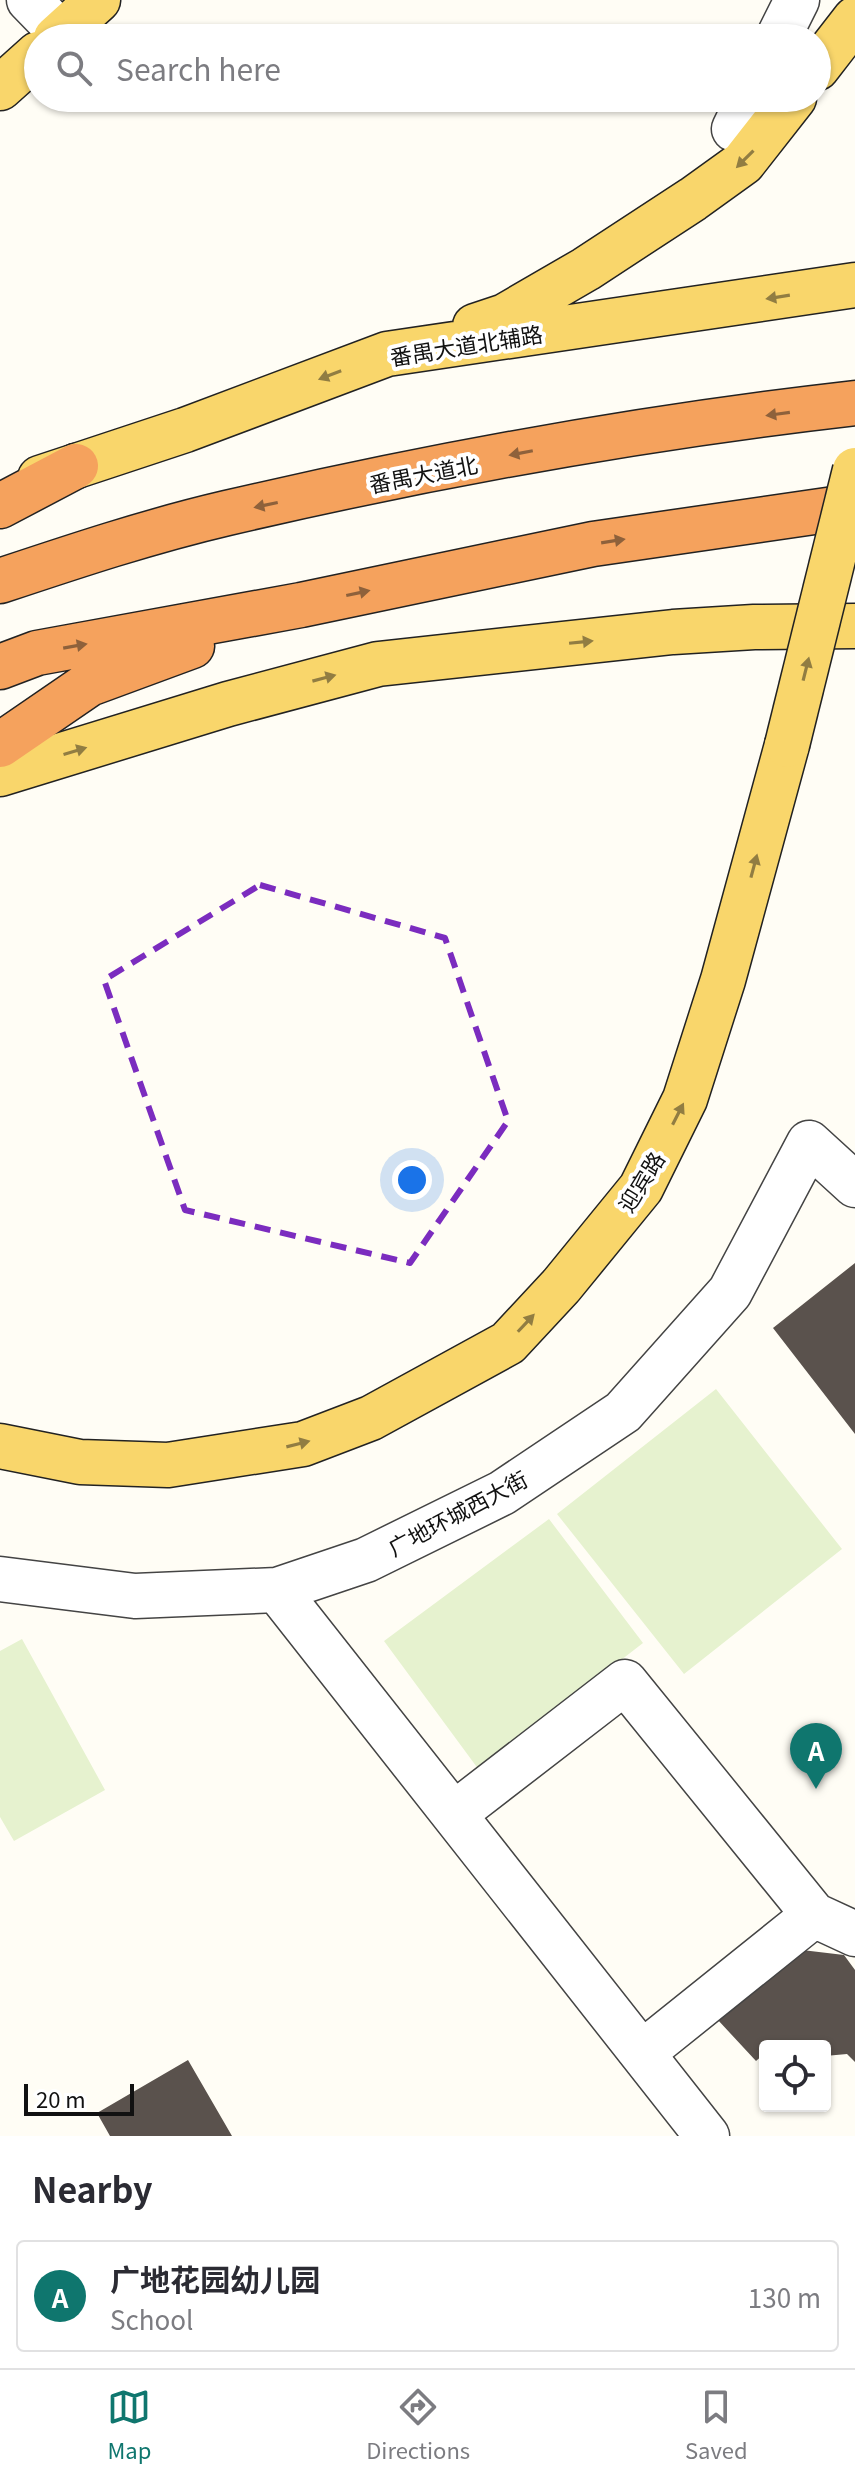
<!DOCTYPE html>
<meta charset="utf-8">
<style>
:root{--surface:#fff;--page:#f2f2f3;--text:#2b2b33;--muted:#7c7c81;--line:#e1e1e2;--accent:#0f766e}
body{margin:0;font-family:Georgia,"Noto Sans SC",serif;background:var(--page);color:var(--text)}
.controls{position:absolute;right:24px;bottom:24px;display:grid;overflow:hidden;border-radius:8px;box-shadow:0 2px 6px #0004}
.controls button{width:72px;height:72px;display:grid;place-items:center;padding:0;border:0;border-bottom:2px solid var(--line);background:var(--surface);color:var(--text);font:40px sans-serif}
.scale{position:absolute;left:24px;bottom:20px;width:110px;box-sizing:border-box;padding-left:8px;border:4px solid #111;border-top:0;font-size:22px;line-height:28px;white-space:nowrap;color:#111;-webkit-text-stroke:6px #fff;paint-order:stroke}
.you{position:absolute;left:412px;top:1180px;width:28px;height:28px;margin:-20px;border:6px solid #fff;border-radius:50%;background:#1a73e8;box-shadow:0 0 0 12px #1a73e833}
.badge{display:grid;place-items:center;width:52px;height:52px;border-radius:50%;background:var(--accent);color:#fff;font-size:26px;font-weight:700}
.pin{position:absolute;translate:-50% -66px;filter:drop-shadow(0 2px 4px #0008)}
.pin::after{content:'';position:absolute;top:42px;width:28px;height:24px;background:inherit;clip-path:polygon(0 0,100% 0,50% 100%)}
.list{margin:0;padding:0;list-style:none}
h2{display:flex;justify-content:space-between;align-items:center;height:104px;margin:0;padding:0 32px;font-size:34px}
h2 small{font-size:26px;font-weight:400;color:var(--muted)}
.list li{display:grid;grid-template-columns:52px 1fr auto;gap:24px;align-items:center;box-sizing:border-box;height:112px;margin:0 16px 16px;padding:0 16px;border:2px solid var(--line);border-radius:8px}
.list b{display:block;font-size:30px;white-space:nowrap}
.list p{margin:0;font-size:26px;white-space:nowrap;color:var(--muted)}
.list em{font-size:26px;font-style:normal;color:var(--muted)}
.icon{flex:none;width:44px;height:44px;fill:none;stroke:currentColor;stroke-width:2;stroke-linecap:round;stroke-linejoin:round}
.map{position:relative;flex:none;width:855px;height:2136px;overflow:hidden}
.search{position:absolute;background:var(--surface);box-shadow:0 2px 6px #0004;left:24px;right:24px;top:24px;height:88px;display:flex;align-items:center;gap:20px;box-sizing:border-box;padding:0 28px;border-radius:44px;color:var(--muted);font-size:30px}
.sheet{height:232px;background:var(--surface)}
nav{display:flex;justify-content:space-around;align-items:center;box-sizing:border-box;height:112px;border-top:2px solid var(--line);background:var(--surface);font-size:22px;color:var(--muted)}
nav a{display:grid;justify-items:center;gap:4px}
nav .on{color:var(--accent)}
.map>svg:first-child{display:block}
</style>
<div class="map">
<svg width="855" height="2136" viewBox="0 0 855 2136">
<rect width="100%" height="100%" fill="#fffdf5"/>
<path fill="#e6f2cf" d="M 716,1389 L 842,1549 L 684,1674 L 557,1514 Z
M 549,1519 L 643,1643 L 479,1770 L 384,1641 Z
M 22,1639 L 105,1790 L 14,1841 L 0,1817 L 0,1651 Z"/>
<path fill="#5a524d" d="M 855,1263 L 855,1434 L 773,1328 Z
M 802,1950 L 844,1955 L 855,1970 L 855,2062 L 847,2054 L 825,2056 L 825,2046 L 784,2046 L 778,2043 L 774,2046 L 765,2046 L 765,2053 L 756,2061 L 717,2019 Z
M 188,2060 L 232,2136 L 110,2136 L 97,2113 Z"/>
<g fill="none" stroke-linecap="round" stroke-linejoin="round">
<g stroke="#444" stroke-width="47">
<path id="minor" d="M 29,0 L 61,33
M 778,38 L 797,0
M 734,129 L 749,98
M 0,1579 L 135,1596 L 277,1590 L 366,1560 L 502,1493 L 623,1412 L 730,1292 L 809,1143 L 855,1185
M 277,1590 L 707,2136
M 454,1814 L 625,1682 L 814,1915 L 855,1934
M 642,2053 L 814,1915"/>
</g>
<g stroke="#222" stroke-width="47">
<path id="major" d="M 56,38 L 98,0
M 817,68 L 855,19
M 0,88 L 38,54
M 475,326 L 505,316 L 586,269 L 693,199 L 743,163 L 794,98
M 40,478 L 185,430 L 387,354 L 855,285
M 0,774 L 228,704 L 378,664 L 673,632 L 754,627 L 855,626
M 0,1446 L 80,1462 L 168,1465 L 303,1444 L 371,1418 L 508,1343 L 561,1286 L 641,1188 L 685,1099 L 723,980 L 787,745"/>
</g>
<g stroke="#222" stroke-width="47">
<path id="highway" d="M 0,506 L 76,466
M 0,581 C 75,556 150,531 227,513 C 433,465 644,427 855,403
M 0,667 L 37,653 L 301,605 L 593,544 L 855,506
M 0,745 L 89,684 L 192,646"/>
</g>
<use href="#minor" stroke="#fff" stroke-width="44"/>
<use href="#major" stroke="#f9d66b" stroke-width="44"/>
<use href="#highway" stroke="#f5a25d" stroke-width="44"/>
<g stroke="#222" stroke-width="47" stroke-linecap="butt">
<path id="major-bridge" d="M 787,745 L 855,470"/>
</g>
<use href="#major-bridge" stroke="#f9d66b" stroke-width="44"/>
</g>
<defs><path id="oneway-solid" d="M-6-.8H1V-3.2L6.5 0L1 3.2V.8H-6Z" transform="scale(2)"/></defs>
<g fill="#917d42">
<use href="#oneway-solid" transform="translate(745 159) rotate(135)"/>
<use href="#oneway-solid" transform="translate(778 297) rotate(171)"/>
<use href="#oneway-solid" transform="translate(330 375) rotate(159)"/>
<use href="#oneway-solid" transform="translate(581 642) rotate(-6)"/>
<use href="#oneway-solid" transform="translate(806 669) rotate(-76)"/>
<use href="#oneway-solid" transform="translate(324 678) rotate(-15)"/>
<use href="#oneway-solid" transform="translate(75 751) rotate(-17)"/>
<use href="#oneway-solid" transform="translate(754 866) rotate(-75)"/>
<use href="#oneway-solid" transform="translate(678 1114) rotate(-63)"/>
<use href="#oneway-solid" transform="translate(526 1323) rotate(-47)"/>
<use href="#oneway-solid" transform="translate(298 1444) rotate(-14)"/>
</g>
<g fill="#8e613b">
<use href="#oneway-solid" transform="translate(778 414) rotate(172)"/>
<use href="#oneway-solid" transform="translate(521 453) rotate(169)"/>
<use href="#oneway-solid" transform="translate(266 505) rotate(168)"/>
<use href="#oneway-solid" transform="translate(613 541) rotate(-9)"/>
<use href="#oneway-solid" transform="translate(358 593) rotate(-12)"/>
<use href="#oneway-solid" transform="translate(75 646) rotate(-10)"/>
</g>
<path fill="none" stroke="#7b2cbf" stroke-width="6" stroke-dasharray="16 10" stroke-linejoin="round" d="M 260,885 L 445,938 L 508,1121 L 410,1263 L 185,1210 L 104,980 Z"/>
<g text-anchor="middle" dominant-baseline="central" stroke-width="8" stroke-linejoin="round" paint-order="stroke">
<g font-size="22" fill="#111" stroke="#fff">
<text transform="translate(466 344) rotate(-9)">番禺大道北辅路</text>
<text transform="translate(423 473) rotate(-11)">番禺大道北</text>
<text transform="translate(640 1181) rotate(-58)">迎宾路</text>
<text transform="translate(457 1512) rotate(-28)">广地环城西大街</text>
</g>
</g>
</svg>
<div class="controls">
<button><svg class="icon" aria-label="locate" viewBox="0 0 24 24"><circle cx="12" cy="12" r="6"/><path d="M12 2v4M12 18v4M2 12h4M18 12h4"/></svg></button>
</div>
<div class="scale">20 m</div>
<div class="you"></div>
<div class="pin badge" style="left:816px;top:1789px">A</div>
<div class="search"><svg class="icon" aria-label="search" viewBox="0 0 24 24"><circle cx="10" cy="10" r="6"/><path d="M15 15l6 6"/></svg>Search here</div>
</div>
<section class="sheet">
<h2>Nearby<small></small></h2>
<ul class="list">
<li><span class="badge">A</span><div><b>广地花园幼儿园</b><p>School</p></div><em>130 m</em></li>
</ul>
</section>
<nav>
<a class="on"><svg class="icon" aria-label="map" viewBox="0 0 24 24"><path d="M3 6l6-2 6 2 6-2v14l-6 2-6-2-6 2zM9 4v14M15 6v14"/></svg>Map</a>
<a><svg class="icon" aria-label="directions" viewBox="0 0 24 24"><path d="M12 3l9 9-9 9-9-9zM9 14v-3h6M13 9l2 2-2 2"/></svg>Directions</a>
<a><svg class="icon" aria-label="saved" viewBox="0 0 24 24"><path d="M7 4h10v16l-5-4-5 4z"/></svg>Saved</a>
</nav>
